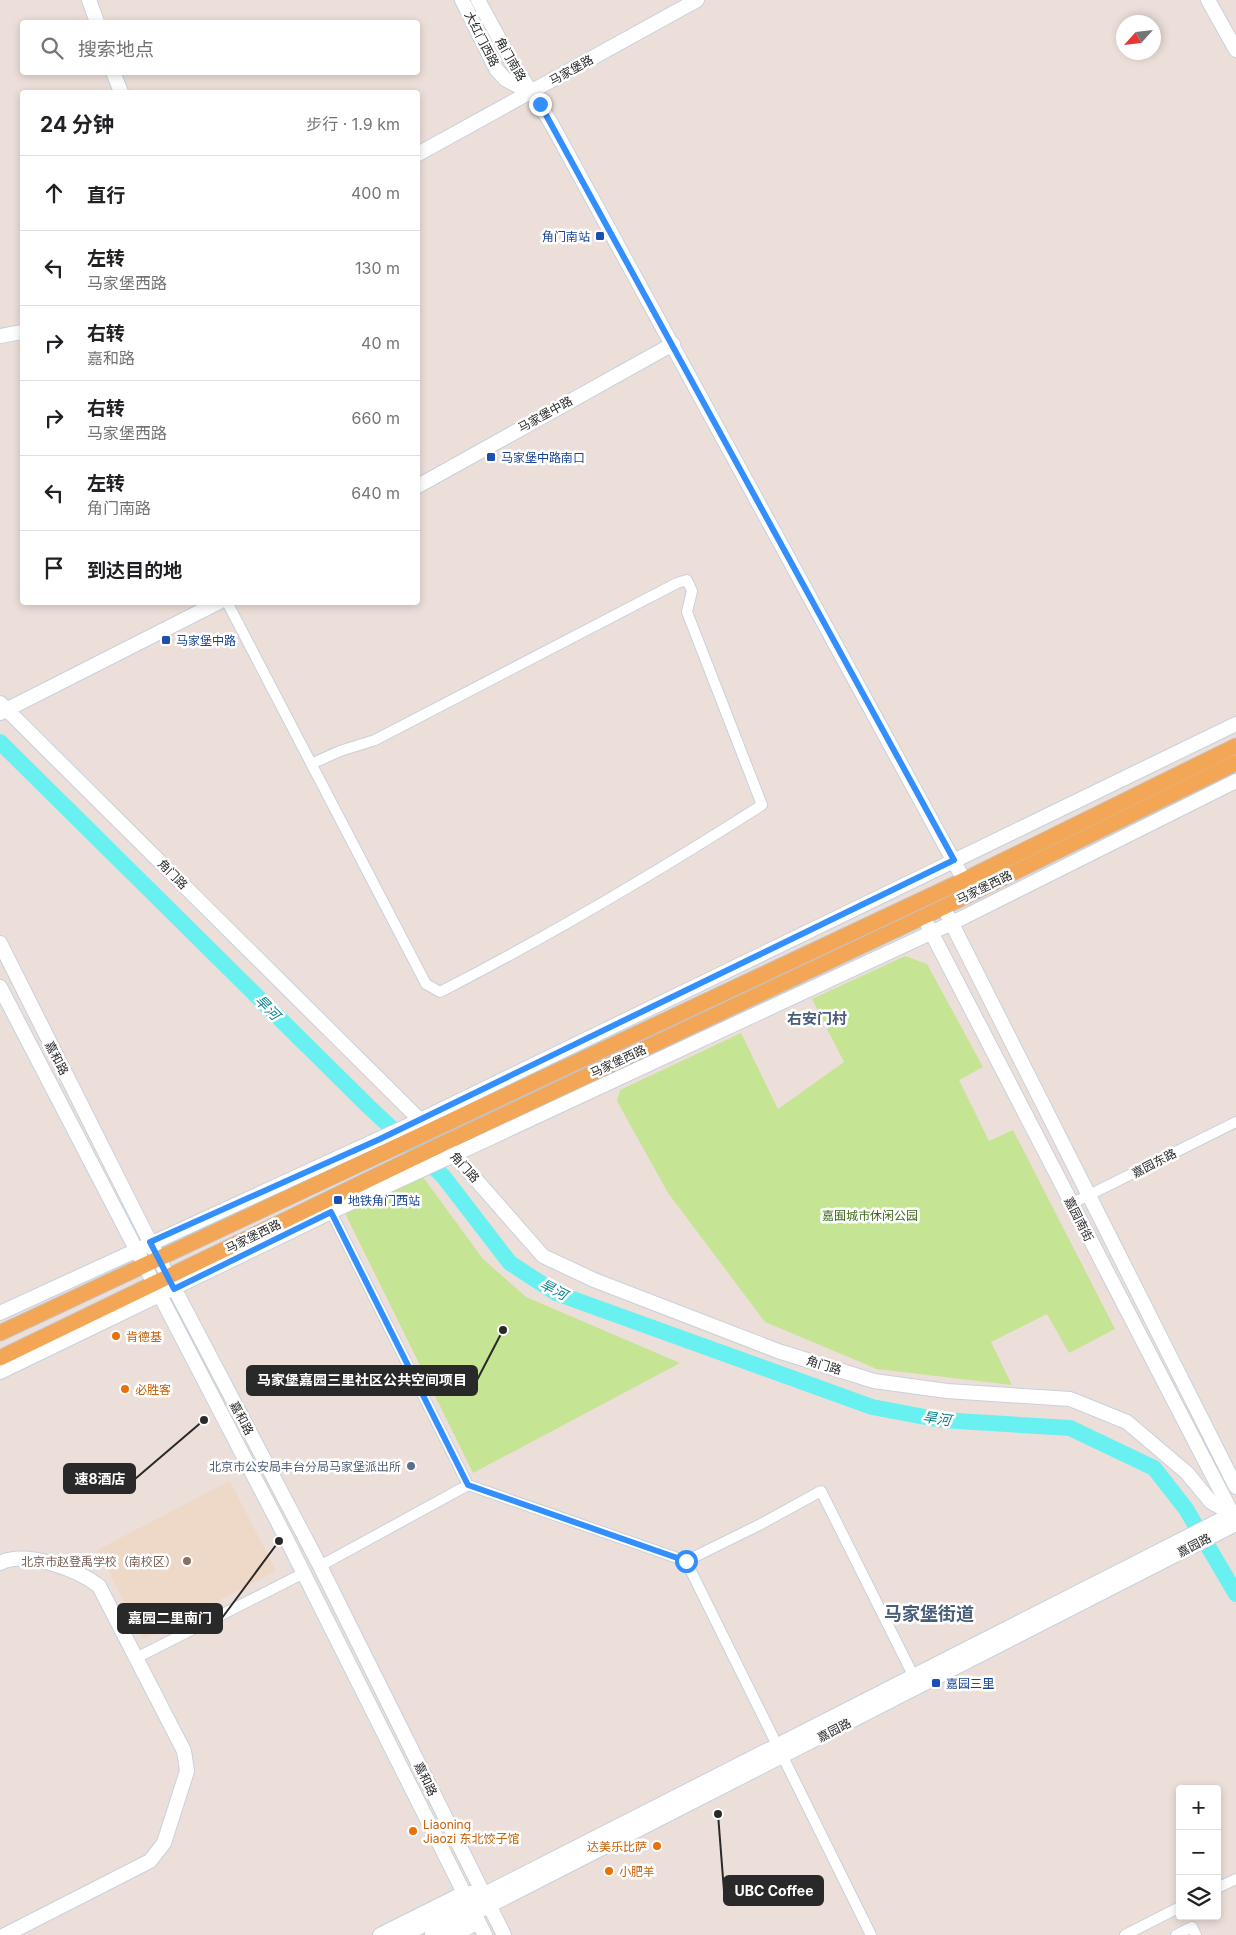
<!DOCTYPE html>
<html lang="zh">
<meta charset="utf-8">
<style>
:root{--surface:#fff;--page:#f2f2f2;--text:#202124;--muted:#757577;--line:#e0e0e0}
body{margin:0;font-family:Inter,"Noto Sans SC",sans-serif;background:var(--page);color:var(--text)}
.controls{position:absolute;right:15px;bottom:15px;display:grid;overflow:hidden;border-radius:5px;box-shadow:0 2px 8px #0003}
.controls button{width:45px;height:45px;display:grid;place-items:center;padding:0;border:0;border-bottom:1px solid var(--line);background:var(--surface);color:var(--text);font:25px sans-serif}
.compass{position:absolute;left:1116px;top:15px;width:45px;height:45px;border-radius:50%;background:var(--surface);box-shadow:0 2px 8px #0003;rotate:243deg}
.stop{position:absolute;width:15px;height:15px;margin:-11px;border:4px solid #348ffe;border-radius:50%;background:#fff}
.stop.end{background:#348ffe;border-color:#fff;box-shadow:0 1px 5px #0008}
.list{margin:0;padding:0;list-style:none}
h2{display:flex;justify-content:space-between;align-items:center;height:65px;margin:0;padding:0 20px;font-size:21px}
h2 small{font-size:16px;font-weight:400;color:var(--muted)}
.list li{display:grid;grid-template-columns:32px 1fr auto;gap:15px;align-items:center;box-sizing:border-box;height:75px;padding:0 20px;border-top:1px solid var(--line)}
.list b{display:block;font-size:19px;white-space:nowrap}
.list p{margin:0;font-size:16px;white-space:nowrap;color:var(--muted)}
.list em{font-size:16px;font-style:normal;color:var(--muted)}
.icon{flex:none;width:28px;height:28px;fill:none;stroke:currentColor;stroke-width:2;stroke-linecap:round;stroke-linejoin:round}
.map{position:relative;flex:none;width:1236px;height:1935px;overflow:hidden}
.search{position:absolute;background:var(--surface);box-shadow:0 2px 8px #0003;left:20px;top:20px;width:400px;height:55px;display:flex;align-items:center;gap:12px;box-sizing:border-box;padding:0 18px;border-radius:5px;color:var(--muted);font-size:19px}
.panel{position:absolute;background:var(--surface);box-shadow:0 2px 8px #0003;left:20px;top:90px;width:400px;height:515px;border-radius:5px}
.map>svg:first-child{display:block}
</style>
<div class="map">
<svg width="1236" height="1935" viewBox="0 0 1236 1935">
<rect width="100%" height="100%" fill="#ecdfda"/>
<path fill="#eed8c8" d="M 230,1481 L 276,1571 L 144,1639 L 97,1550 Z"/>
<path fill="#c5e494" d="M 905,956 L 927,964 L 983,1067 L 959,1080 L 989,1141 L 1013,1130 L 1115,1329 L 1069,1353 L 1047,1314 L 991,1342 L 1012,1385 L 877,1369 L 765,1322 L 668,1193 L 617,1101 L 620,1090 L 741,1033 L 778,1109 L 844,1062 L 812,999 Z
M 423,1177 L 483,1259 L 526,1297 L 680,1363 L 473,1473 L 344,1211 Z"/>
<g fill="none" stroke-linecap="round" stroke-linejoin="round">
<path stroke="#69f1f1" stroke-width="16" d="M 0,742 L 368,1106 L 443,1176 L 510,1263 L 556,1293 L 872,1407 L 941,1420 L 1070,1428 L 1154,1468 L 1186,1509 L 1236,1594"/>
<g stroke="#c8d1db" stroke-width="12">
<path id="street" d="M 227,602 L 426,984 L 440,992 C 551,935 657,872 762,805 L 687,612 L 692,591 L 687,580 L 677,583 L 375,740 L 340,751 L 311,764
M 1071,1204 L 1236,1122
M 331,1212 L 468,1485 L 686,1561 L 871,1935
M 686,1561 L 761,1524 L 821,1491 L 913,1675
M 320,1566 L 468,1485
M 136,1658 L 304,1573
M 1217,1888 L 1236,1879
M 1125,1935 L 1180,1907
M 1176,1935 L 1192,1927 L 1196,1935"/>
</g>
<g stroke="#c8d1db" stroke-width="16">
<path id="secondary" d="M 89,0 L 97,22
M 462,0 L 496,69 L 505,79 L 529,92
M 478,0 L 513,64 L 551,123 L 964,880
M 1208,0 L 1236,50
M 113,72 L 121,92
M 418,154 L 697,0
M 0,336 L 22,332
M 418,486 L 673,344
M 0,703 L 425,1125
M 0,713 L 219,602
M 948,916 L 1236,1487
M 928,926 L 1232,1513
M 0,943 L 150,1242 L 320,1566 L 504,1935
M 0,987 L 286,1538 L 485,1935
M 450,1150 L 543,1256 L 594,1280 L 778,1351 L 874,1381 L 947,1391 L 1070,1399 L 1127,1422 L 1187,1473 L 1211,1502 L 1232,1514
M 0,1313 L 420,1120 L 1236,724
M 0,1372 L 331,1212 L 952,923 L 1236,781
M 0,1563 C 26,1550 77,1569 99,1586 L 184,1751 L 187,1771 L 164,1843 L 150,1861 L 5,1935
M 380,1935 L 464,1893 L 472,1893
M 404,1935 L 1236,1512
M 432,1935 L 1236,1524
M 454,1935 L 478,1922"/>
</g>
<g stroke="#c3c3c3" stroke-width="17">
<path id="primary" d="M 0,1333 L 964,880 L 1236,746
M 0,1358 L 436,1147 L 944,907 L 1236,763"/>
</g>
<use href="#street" stroke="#fff" stroke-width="10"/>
<use href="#secondary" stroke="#fff" stroke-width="14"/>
<use href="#primary" stroke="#f4a657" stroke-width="15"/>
</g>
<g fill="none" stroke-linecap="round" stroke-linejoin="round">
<path stroke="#348ffe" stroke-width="6" d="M 540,104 L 954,860 L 380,1139 L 150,1242 L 174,1289 L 331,1212 L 468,1485 L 686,1561"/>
</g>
<g fill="#1a4fb4" stroke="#fff" stroke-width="2">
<rect x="595" y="231" width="10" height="10" rx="2.5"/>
<rect x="486" y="452" width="10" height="10" rx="2.5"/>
<rect x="161" y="635" width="10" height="10" rx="2.5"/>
<rect x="333" y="1195" width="10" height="10" rx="2.5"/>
<rect x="931" y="1678" width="10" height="10" rx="2.5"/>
</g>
<g fill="#e8710a" stroke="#fff" stroke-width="2">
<circle cx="116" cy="1336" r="5"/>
<circle cx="125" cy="1389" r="5"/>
<circle cx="413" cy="1831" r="5"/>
<circle cx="657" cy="1846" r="5"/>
<circle cx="609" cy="1871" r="5"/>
</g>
<circle fill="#5c6f8a" stroke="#fff" stroke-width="2" cx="411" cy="1466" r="5"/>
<circle fill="#8d6e63" stroke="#fff" stroke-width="2" cx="187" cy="1561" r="5"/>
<g text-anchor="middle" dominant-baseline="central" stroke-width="5" stroke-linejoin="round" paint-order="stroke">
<g font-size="12" fill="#292929" stroke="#fff">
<text transform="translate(482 39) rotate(63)">大红门西路</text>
<text transform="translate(511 59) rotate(60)">角门南路</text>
<text transform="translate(571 70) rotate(-29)">马家堡路</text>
<text transform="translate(545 414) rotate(-29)">马家堡中路</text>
<text transform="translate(173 874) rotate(45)">角门路</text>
<text transform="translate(984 887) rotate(-26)">马家堡西路</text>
<text transform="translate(57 1058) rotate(63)">嘉和路</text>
<text transform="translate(618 1061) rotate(-25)">马家堡西路</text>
<text transform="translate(1154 1163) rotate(-27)">嘉园东路</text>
<text transform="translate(465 1167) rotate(48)">角门路</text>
<text transform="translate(1079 1219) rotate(63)">嘉园南街</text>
<text transform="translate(253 1236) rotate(-26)">马家堡西路</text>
<text transform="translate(824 1365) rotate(17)">角门路</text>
<text transform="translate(242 1418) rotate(62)">嘉和路</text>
<text transform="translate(1194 1545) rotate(-27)">嘉园路</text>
<text transform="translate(834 1730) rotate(-27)">嘉园路</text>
<text transform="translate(426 1779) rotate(64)">嘉和路</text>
</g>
<g font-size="12" fill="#164399" stroke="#fff" text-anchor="start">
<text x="590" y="236" text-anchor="end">角门南站</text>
<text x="501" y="457">马家堡中路南口</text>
<text x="176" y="640">马家堡中路</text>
<text x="348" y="1200">地铁角门西站</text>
<text x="946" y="1683">嘉园三里</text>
</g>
<g font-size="12" fill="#3d6718" stroke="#fff">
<text x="870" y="1215">嘉囿城市休闲公园</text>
</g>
<g font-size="12" fill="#c56008" stroke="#fff" text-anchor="start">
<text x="126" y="1336">肯德基</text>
<text x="135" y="1389">必胜客</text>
<text x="423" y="1824">Liaoning<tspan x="423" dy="14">Jiaozi 东北饺子馆</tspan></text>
<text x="647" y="1846" text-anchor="end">达美乐比萨</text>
<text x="619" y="1871">小肥羊</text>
</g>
<g font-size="12" fill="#4e5e75" stroke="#fff" text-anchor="end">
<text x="401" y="1466">北京市公安局丰台分局马家堡派出所</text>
</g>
<g font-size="12" fill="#785e54" stroke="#fff" text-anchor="end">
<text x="177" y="1561">北京市赵登禹学校（南校区）</text>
</g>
<g font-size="14" font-style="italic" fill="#0b838e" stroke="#fff">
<text transform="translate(268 1007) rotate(45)">旱河</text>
<text transform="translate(554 1289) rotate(27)">旱河</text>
<text transform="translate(937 1418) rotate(8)">旱河</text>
</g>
<g font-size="15" font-weight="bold" fill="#485e7a" stroke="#fff">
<text x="817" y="1018">右安门村</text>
</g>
<g font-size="18" font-weight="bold" fill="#485e7a" stroke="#fff">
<text x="929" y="1613">马家堡街道</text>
</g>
</g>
<path fill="none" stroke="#292929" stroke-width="2" d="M503 1330L477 1380M204 1420L135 1479M279 1541L222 1618M718 1814L724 1891"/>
<g fill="#292929" stroke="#fff" stroke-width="2">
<circle cx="503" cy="1330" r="5"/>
<circle cx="204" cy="1420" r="5"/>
<circle cx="279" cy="1541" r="5"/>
<circle cx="718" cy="1814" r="5"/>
</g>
<g fill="#292929" stroke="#292929" stroke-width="2">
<rect x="247" y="1366" width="230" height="29" rx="5"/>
<rect x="64" y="1464" width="71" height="29" rx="5"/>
<rect x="118" y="1604" width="104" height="29" rx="5"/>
<rect x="724" y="1876" width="99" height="29" rx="5"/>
</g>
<g font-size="14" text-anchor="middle" font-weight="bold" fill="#fff">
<text x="362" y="1385">马家堡嘉园三里社区公共空间项目</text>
<text x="100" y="1484">速8酒店</text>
<text x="170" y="1623">嘉园二里南门</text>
<text x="774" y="1896">UBC Coffee</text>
</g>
</svg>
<div class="controls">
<button>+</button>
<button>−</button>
<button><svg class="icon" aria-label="layers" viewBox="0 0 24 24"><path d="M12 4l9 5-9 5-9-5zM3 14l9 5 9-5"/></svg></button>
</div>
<svg class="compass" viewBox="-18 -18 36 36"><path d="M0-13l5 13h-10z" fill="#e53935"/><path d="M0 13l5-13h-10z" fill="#757577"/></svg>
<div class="stop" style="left:686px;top:1561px"></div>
<div class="stop end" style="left:540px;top:104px"></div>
<div class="search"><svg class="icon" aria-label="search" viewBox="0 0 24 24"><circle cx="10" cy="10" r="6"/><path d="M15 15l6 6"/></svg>搜索地点</div>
<section class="panel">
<h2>24 分钟<small>步行 · 1.9 km</small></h2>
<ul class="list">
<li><svg class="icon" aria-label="ahead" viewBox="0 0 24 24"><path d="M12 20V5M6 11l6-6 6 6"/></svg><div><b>直行</b></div><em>400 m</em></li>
<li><svg class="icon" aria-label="left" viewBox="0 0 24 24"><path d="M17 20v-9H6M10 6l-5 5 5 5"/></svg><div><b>左转</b><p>马家堡西路</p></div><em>130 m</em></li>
<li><svg class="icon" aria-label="right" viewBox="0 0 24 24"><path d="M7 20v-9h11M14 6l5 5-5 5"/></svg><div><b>右转</b><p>嘉和路</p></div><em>40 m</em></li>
<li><svg class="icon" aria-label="right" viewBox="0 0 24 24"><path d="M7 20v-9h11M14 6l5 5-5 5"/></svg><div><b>右转</b><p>马家堡西路</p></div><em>660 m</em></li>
<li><svg class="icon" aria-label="left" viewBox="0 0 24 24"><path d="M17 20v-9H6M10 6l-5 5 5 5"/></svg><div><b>左转</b><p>角门南路</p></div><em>640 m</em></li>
<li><svg class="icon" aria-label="arrive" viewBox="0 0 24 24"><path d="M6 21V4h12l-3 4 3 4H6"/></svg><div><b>到达目的地</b></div></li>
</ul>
</section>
</div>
